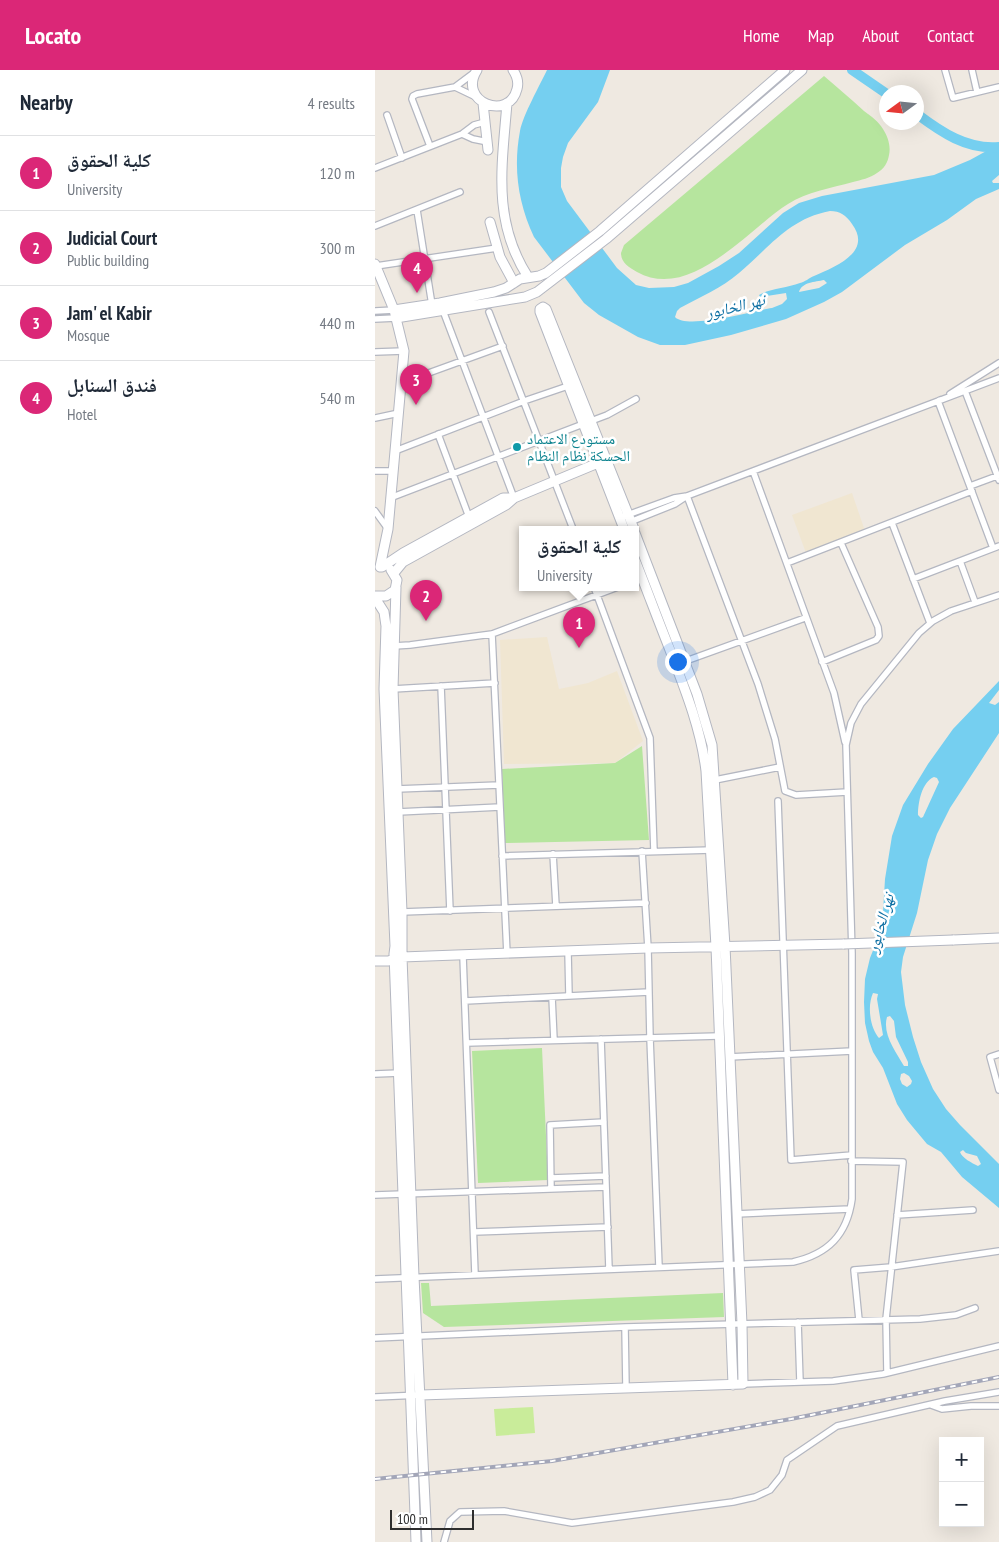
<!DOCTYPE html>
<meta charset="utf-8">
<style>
:root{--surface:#fff;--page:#f6f6f7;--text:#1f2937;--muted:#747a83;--line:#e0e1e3;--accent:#db2777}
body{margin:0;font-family:"PT Sans Narrow","Noto Naskh Arabic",sans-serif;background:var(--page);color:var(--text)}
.controls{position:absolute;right:15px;bottom:15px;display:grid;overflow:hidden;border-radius:0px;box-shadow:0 5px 20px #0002}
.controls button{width:45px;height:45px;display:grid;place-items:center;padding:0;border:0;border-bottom:1px solid var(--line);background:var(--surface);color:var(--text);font:25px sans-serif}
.compass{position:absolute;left:504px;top:15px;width:45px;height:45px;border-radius:50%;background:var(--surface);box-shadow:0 5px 20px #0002;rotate:255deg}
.scale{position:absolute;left:15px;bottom:12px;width:84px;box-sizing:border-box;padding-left:5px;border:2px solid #2e2e2e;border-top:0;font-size:14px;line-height:18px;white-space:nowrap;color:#2e2e2e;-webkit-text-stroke:4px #fff;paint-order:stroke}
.you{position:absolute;left:302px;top:591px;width:18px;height:18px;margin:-12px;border:4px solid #fff;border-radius:50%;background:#1a73e8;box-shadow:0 0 0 8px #1a73e833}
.badge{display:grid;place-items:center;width:32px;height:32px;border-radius:50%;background:var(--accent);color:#fff;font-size:16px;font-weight:700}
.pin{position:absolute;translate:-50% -41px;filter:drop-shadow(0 1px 2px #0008)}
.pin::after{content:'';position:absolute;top:26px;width:18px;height:15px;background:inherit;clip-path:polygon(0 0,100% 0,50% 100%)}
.popup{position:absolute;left:144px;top:456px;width:120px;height:65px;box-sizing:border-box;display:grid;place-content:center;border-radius:0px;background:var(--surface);filter:drop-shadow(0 1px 4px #0005);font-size:16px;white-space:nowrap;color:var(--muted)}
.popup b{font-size:19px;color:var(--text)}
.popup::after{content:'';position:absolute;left:50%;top:100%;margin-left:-10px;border:10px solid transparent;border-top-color:var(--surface)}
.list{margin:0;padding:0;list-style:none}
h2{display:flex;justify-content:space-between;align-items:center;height:65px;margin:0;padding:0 20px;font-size:21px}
h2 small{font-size:16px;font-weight:400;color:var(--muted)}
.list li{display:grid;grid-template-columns:32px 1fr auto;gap:15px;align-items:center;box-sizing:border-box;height:75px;padding:0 20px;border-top:1px solid var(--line)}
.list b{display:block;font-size:19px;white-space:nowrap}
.list p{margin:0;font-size:16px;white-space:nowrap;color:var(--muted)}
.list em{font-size:16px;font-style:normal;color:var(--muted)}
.map{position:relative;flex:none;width:624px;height:1472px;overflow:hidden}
header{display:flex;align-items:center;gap:30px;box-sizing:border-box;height:70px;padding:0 25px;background:var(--accent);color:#fff}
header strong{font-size:24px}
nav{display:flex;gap:28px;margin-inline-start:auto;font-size:18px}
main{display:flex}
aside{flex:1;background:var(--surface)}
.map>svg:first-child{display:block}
</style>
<header>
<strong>Locato</strong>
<nav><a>Home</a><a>Map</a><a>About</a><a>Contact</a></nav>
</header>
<main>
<aside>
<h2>Nearby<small>4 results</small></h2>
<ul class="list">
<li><span class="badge">1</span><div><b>كلية الحقوق</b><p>University</p></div><em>120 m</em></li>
<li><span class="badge">2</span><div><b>Judicial Court</b><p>Public building</p></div><em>300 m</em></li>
<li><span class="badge">3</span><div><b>Jam' el Kabir</b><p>Mosque</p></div><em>440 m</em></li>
<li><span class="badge">4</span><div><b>فندق السنابل</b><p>Hotel</p></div><em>540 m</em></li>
</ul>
</aside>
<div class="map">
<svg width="624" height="1472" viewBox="0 0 624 1472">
<rect width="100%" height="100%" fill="#efe9e1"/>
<path fill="#f0e6d1" d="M 477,423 L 490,461 L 431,483 L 417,445 Z
M 172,567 L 184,619 L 213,613 L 242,601 L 268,671 L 240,693 L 129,694 L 125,570 Z"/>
<path fill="#b6e59e" d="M 449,6 C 462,17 476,29 489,41 C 496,46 504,52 508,59 C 513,67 516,76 514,85 C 513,92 509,99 502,103 C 495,108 486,110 478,112 C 456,118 432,122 413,134 C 373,159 316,232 262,202 C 254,197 246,193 246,183 L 249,175 Z
M 267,676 L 274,770 L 130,773 L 127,699 L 240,693 Z
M 167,978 L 173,1110 L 103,1113 L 97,981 Z
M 46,1213 L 54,1213 L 56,1236 L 348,1223 L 349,1247 L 69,1257 L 48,1243 Z"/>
<path fill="#c9ec9a" d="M 158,1337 L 160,1363 L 121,1366 L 119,1339 Z"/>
<path fill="#75cff0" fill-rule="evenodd" d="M 172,0 L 235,0 L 223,32 L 193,73 L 188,87 L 186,98 L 186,117 L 192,131 L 242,198 L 261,215 L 274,218 L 299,217 L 313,213 L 344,196 L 364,183 L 408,143 L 424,133 L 447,126 L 559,105 L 595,90 L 624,74 L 624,105 L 617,111 L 618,113 L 624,113 L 624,119 L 601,129 L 572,150 L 530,175 L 467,222 L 449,232 L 411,249 L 356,265 L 310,275 L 285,275 L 263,267 L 224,245 L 209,233 L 159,167 C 143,133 138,98 145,61 C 148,45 165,15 172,0 ZM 455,141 C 465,141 471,145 477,154 C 498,182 460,197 439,206 C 434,208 430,212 425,213 C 412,218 396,218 384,225 L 385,227 L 411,223 L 412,229 L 407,234 L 397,238 C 378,241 312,260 300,247 L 302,241 L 305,238 C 325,227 347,218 364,203 C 394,178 413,149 455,141 ZM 449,210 L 452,213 L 444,218 L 424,222 C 427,212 440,212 449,210 Z
M 624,611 L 624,620 L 614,633 L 620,635 L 624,632 L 624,663 L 575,738 L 562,764 L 553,790 L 542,843 L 528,887 L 526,902 L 530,935 L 538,967 L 546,992 L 558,1019 L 571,1039 L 585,1055 L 624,1094 L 624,1138 L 587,1107 L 566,1082 L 552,1074 L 532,1050 L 522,1034 L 508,998 L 498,982 L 494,971 L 490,953 L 489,932 L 490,909 L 495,888 L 507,858 L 510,809 L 517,766 L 528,735 L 553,694 L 578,659 ZM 559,707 L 562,708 L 564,712 L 548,747 L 546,748 L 543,745 C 543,732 547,712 559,707 ZM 498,923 L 503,924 L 502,929 L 508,965 L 504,968 C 495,958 492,936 498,923 ZM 515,946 L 519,951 L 521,967 L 533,992 L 533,996 L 529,996 C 521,982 507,964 512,947 ZM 529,1003 L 534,1006 L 537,1011 L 536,1014 L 532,1017 L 527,1014 L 525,1009 L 526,1004 ZM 588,1080 L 591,1083 L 602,1086 L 606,1094 L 603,1096 C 597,1093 587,1088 585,1082 Z"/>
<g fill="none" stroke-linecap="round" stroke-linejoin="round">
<path stroke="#75cff0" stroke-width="10" d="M 477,0 L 512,24
M 542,44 C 566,62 592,80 624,77"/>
<g stroke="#b4b7c1" stroke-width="8">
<path id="street" d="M 570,0 L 578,28 L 624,17
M 597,0 L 602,22
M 80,17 L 103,28
M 12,45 L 27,88
M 87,64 L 98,69 L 113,72
M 55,76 L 37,29 L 38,26 L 42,24 L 80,17 L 100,2
M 0,98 L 87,64 L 99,55 L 110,52
M 42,140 L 57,235
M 0,156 L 85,122
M 1,196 L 122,178
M 67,238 L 139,428
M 0,241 L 19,240
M 114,242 L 198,459
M 0,249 L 21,248
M 0,282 L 29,281
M 26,313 L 128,276
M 590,321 L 624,410
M 575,324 L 624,293
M 565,330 L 563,331 L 618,478
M 0,348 L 24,343
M 63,364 L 94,447
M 20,381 L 149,331 L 193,316
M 0,401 L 18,401
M 378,401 L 459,623 L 470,672
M 595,416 L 622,406
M 312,426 L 383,614 L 400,669 L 410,721 L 421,725 L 472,722
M 15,428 L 216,351 L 232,345 L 261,329
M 0,441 L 13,459
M 244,448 L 299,428 L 312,426 L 624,308
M 255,452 L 300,434 L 312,426
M 517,453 L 555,553
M 585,491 L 600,532
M 412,493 L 597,421
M 538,509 L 624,476
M 219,517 L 275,668 L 279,781
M 117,564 L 132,884
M 19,576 L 35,575 L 117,564 L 243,517
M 308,592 L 430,548
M 447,592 L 501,570 L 504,566 L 503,557 L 466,473
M 66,616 L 75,841
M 18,619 L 120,613
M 340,710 L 405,697
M 22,719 L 124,715
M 403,731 L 416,1090 L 477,1085
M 23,742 L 125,737
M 267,781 L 273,878 L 275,968 L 284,1197
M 178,784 L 181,836
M 127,786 L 337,780
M 27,842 L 271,833
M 193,882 L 194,926
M 88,886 L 100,1204
M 177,927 L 179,970
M 90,931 L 274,922
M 226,969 L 234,1199
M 92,973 L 344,966
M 624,984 L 615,987 L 624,1020
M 354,987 L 477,981
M 0,1004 L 25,1003
M 476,1091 L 528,1092 L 511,1249 L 512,1303
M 176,1108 L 231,1106
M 176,1119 L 175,1055 L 229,1052
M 0,1125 L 231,1117
M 361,1144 L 475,1139
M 522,1145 L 598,1140
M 99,1162 L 233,1157
M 0,1209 L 418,1192 C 453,1184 472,1165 477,1129 L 477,883 L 471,675 L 476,653 L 486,634 L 544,563 L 558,551 L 576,541 L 624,525
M 484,1250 L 479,1200 L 516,1197 L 624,1181
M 423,1252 L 425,1312
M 250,1257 L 251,1318
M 0,1268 L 250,1257 L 545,1249 L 581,1245 L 600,1238
M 368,1314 L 458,1311 L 508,1304 L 624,1276
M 0,1327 L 46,1325
M 556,1335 L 567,1339 L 596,1336 L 624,1336
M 69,1472 L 75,1451 L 85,1442 L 129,1441 L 197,1453 L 358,1432 L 380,1427 L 395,1420 L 407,1405 L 412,1390 L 462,1356 L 570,1331 L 624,1322"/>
</g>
<g stroke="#b4b7c1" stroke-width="11">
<path id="secondary" d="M 102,0 C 82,32 134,52 142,19 C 144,12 142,6 138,0
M 108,33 L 113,80
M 132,33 C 127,96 117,151 153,207
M 115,152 L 125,187 L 139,213
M 0,194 L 19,240 L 29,281 L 13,459 L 5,497
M 19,240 L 65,233 L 119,222 L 131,218 L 145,209 L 164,206 L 171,203 L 225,161 L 410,0
M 21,248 L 150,227 L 162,222 L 231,169 L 427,0
M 249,459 L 165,242 L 165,239 L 168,237 L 171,239 L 259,459
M 260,490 C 272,520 283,550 295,580 C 310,619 326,659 331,701 L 341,877 L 358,1315
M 7,497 L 28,483 L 128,428 L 139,428 L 223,393
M 19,503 L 28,492 L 131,435 L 139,428
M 21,517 L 18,619 L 27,842 L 27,887 L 39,1207 L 52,1472
M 0,526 L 11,526 L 20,520 L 22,510 L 16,500
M 0,528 L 9,542 L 11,556 L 9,619 L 20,876 L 19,884 L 41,1472
M 578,870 L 624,868
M 0,891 L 13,891 L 27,887 L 273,878 L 469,874
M 46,1325 L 368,1314 L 367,1254 L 350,876 L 337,675 L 322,624 L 260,463"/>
</g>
<use href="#street" stroke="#fff" stroke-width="5.5"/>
<use href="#secondary" stroke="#fff" stroke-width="9"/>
<g stroke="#a3a6b8" stroke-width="4">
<path id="rail" d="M 0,1409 L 177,1391 L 416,1349 L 624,1307"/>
</g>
<use href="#rail" stroke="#fff" stroke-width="2" stroke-dasharray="5.5" stroke-linecap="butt"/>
<g stroke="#b4b7c1" stroke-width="11" stroke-linecap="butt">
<path id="secondary-bridge" d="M 469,874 L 578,870"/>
</g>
<use href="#secondary-bridge" stroke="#fff" stroke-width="9"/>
</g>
<circle fill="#0f9aa8" stroke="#fff" stroke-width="2" cx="142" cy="377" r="5"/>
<g text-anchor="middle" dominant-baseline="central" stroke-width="5" stroke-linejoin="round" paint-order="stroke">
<g font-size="15" fill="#0d838f" stroke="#fff" text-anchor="start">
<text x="152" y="368">مستودع الاعتماد<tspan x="152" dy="17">الحسكة نظام النظام</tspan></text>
</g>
<g font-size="16" font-style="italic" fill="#0d6fa3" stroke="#fff">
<text transform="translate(360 236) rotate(-14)">نهر الخابور</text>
<text transform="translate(505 853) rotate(-74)">نهر الخابور</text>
</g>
</g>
</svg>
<div class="controls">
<button>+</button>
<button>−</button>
</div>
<svg class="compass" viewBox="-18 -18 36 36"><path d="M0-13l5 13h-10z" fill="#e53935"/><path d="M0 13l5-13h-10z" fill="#747a83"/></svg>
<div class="scale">100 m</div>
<div class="you"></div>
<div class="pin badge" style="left:204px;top:578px">1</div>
<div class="popup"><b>كلية الحقوق</b>University</div>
<div class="pin badge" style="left:51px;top:551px">2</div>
<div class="pin badge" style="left:41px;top:335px">3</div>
<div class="pin badge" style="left:42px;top:223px">4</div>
</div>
</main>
